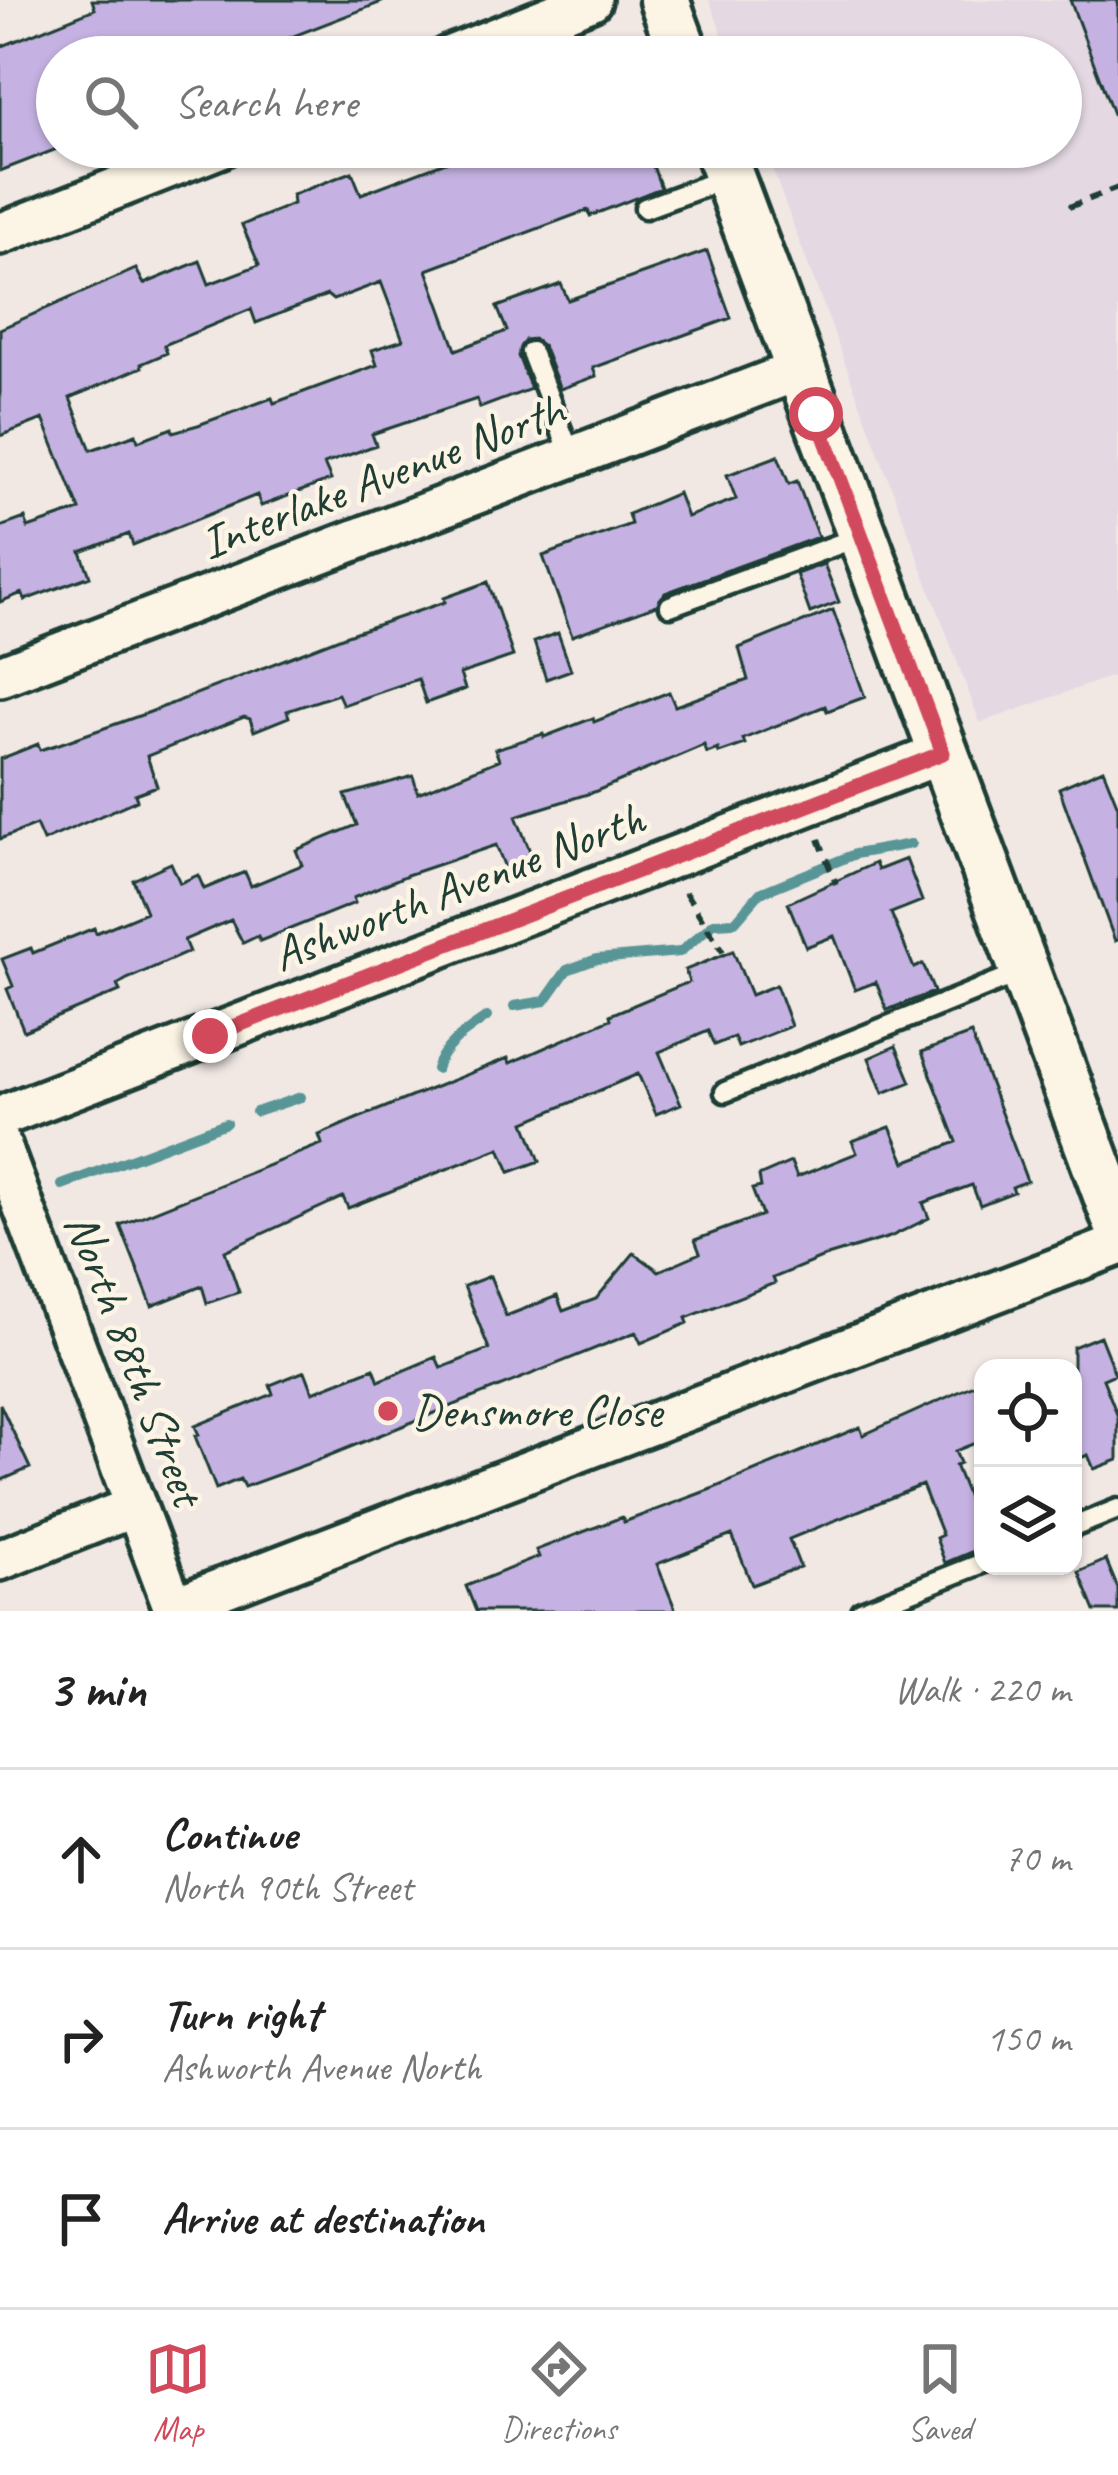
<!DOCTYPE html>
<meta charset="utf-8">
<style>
:root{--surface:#fff;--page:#f2f2f2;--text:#222;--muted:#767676;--line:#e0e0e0;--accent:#d1495b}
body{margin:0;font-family:Caveat,sans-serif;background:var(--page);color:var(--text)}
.controls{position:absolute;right:36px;bottom:36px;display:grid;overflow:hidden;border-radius:24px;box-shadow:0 3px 9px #0004}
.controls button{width:108px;height:108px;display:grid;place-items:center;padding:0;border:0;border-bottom:3px solid var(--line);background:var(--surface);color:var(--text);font:60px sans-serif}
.stop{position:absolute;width:36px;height:36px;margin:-27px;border:9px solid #d1495b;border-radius:50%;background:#fff}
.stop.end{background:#d1495b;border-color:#fff;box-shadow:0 3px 12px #0008}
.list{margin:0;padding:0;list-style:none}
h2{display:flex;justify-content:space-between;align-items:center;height:156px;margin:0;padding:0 48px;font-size:51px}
h2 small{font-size:39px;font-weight:400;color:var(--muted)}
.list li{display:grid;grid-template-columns:78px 1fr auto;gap:36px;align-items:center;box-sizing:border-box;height:180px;padding:0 48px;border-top:3px solid var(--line)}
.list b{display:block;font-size:45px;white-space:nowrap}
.list p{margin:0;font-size:39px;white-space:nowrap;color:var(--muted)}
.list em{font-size:39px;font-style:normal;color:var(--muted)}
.icon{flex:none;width:66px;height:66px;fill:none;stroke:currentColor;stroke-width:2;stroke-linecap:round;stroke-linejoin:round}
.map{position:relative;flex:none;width:1118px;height:1611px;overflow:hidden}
.search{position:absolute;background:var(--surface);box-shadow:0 3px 9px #0004;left:36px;right:36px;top:36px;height:132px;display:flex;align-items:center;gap:30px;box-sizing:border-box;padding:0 42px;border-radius:66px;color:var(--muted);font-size:45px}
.sheet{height:696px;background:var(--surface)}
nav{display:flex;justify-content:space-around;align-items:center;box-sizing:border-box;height:168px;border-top:3px solid var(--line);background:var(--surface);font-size:33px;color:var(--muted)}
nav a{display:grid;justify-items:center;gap:6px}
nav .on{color:var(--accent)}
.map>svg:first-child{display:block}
</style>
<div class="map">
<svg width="1118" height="1611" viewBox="0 0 1118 1611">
<rect width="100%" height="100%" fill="#f1e8e4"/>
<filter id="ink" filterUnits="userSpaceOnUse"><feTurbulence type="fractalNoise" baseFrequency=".00833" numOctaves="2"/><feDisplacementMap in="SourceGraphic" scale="24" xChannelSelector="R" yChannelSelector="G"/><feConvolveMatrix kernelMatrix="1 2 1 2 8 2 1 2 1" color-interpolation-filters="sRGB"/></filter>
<g filter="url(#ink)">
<path fill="#e4d8e3" d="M 709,0 L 1118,0 L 1118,674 L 980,723 L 764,147 L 1061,147 L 1061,57 L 731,57 Z"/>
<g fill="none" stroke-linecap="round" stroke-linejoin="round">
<path stroke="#589596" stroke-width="10" d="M 514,1006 L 545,1001 L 567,970 L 597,959 L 680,952 L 714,923 L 735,922 L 760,893 L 855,854 L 911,844
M 436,1069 C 444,1044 467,1031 487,1017
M 256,1112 L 301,1097
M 62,1185 L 226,1123"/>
</g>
<path fill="#c5b2e2" stroke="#1f3d34" stroke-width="3" fill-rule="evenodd" d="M 92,0 L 382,0 L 382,2 L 265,47 L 269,57 L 57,57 L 57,149 L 0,171 L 0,47 L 95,9 Z
M 1070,0 L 1118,0 L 1118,119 L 1115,119 Z
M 463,147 L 646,147 L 661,188 L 590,216 L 588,210 L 427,270 L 456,350 L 507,331 L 497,307 L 561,284 L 568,300 L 707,251 L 731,318 L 593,368 L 596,376 L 560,389 L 543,346 L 534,339 L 525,340 L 518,356 L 531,389 L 480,408 L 477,399 L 372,434 L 376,445 L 324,464 L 331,480 L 261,506 L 257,495 L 133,545 L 129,534 L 81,552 L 90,576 L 25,600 L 22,593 L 0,602 L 0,527 L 25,518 L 28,528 L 80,510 L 43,419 L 0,436 L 0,329 L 136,269 L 144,284 L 200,261 L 209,284 L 259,265 L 242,225 L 293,204 L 292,195 L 352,172 L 361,194 L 446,162 L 443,155 ZM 381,282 L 403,340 L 372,350 L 377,365 L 274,403 L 272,398 L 198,425 L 173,432 L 172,428 L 138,441 L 136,434 L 91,450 L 70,398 L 142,367 L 141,364 L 167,353 L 164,345 L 251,309 L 256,323 L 327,295 L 333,300 Z
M 778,456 L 789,484 L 797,481 L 818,537 L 665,593 L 657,605 L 572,636 L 543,556 L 631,524 L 628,514 L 678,493 L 687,517 L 736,499 L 727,475 Z
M 824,564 L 839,602 L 810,613 L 796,574 Z
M 488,582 L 513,656 L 460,674 L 465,689 L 426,703 L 418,679 L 343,705 L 338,694 L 287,711 L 289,717 L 254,731 L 250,719 L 244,717 L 147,756 L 157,786 L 135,794 L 137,800 L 43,841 L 36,825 L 0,839 L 0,759 L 38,744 L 40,750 L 59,744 L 150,712 L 347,635 L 445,602 L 444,598 Z
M 833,610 L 865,697 L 827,711 L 825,706 L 743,739 L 745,744 L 719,753 L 718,749 L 707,753 L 704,745 L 594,792 L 516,816 L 533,859 L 506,870 L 496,845 L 407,875 L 353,898 L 355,903 L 260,941 L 258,936 L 243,943 L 231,920 L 184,940 L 189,952 L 127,979 L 117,985 L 120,991 L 24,1031 L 7,989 L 13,986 L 2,959 L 31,948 L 33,953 L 94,928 L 96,933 L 146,912 L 133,880 L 171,863 L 180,883 L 198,875 L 204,889 L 245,872 L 251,886 L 302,865 L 296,850 L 357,825 L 345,795 L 413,776 L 418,793 L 499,760 L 495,749 L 543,734 L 544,737 L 593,718 L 594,722 L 669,692 L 675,706 L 748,680 L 739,648 Z
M 558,633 L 571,670 L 546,679 L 534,642 Z
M 1103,769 L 1118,806 L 1118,940 L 1115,941 L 1059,788 Z
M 906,859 L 922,901 L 891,913 L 914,968 L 923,964 L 934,992 L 887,1010 L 876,982 L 855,990 L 834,936 L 806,947 L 788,903 L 875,863 L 878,870 Z
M 733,951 L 751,995 L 776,985 L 791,1026 L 738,1047 L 734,1037 L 714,1045 L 708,1031 L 659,1052 L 681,1104 L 656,1114 L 638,1074 L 525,1122 L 540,1161 L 510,1172 L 500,1148 L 348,1208 L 343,1197 L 225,1251 L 239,1292 L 207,1303 L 202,1286 L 152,1306 L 120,1225 L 322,1144 L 319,1135 L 356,1119 L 508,1058 L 510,1063 L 611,1019 L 610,1015 L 689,982 L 685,970 Z
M 971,1034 L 1027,1181 L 1012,1187 L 1014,1192 L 980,1205 L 972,1185 L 923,1203 L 929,1218 L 890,1237 L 824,1257 L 773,1278 L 775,1283 L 686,1318 L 688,1323 L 641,1343 L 636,1332 L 318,1460 L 244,1487 L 240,1479 L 216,1489 L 195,1436 L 199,1435 L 195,1426 L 273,1394 L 270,1385 L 305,1371 L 313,1392 L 374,1368 L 379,1381 L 436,1357 L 441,1368 L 489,1349 L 464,1286 L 490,1276 L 506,1316 L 557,1296 L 563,1311 L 596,1299 L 634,1253 L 659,1271 L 700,1253 L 695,1240 L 762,1215 L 752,1189 L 761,1187 L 759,1176 L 791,1162 L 797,1177 L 857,1153 L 852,1141 L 890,1127 L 905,1162 L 957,1142 L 922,1052 Z
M 896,1046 L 911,1082 L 883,1093 L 869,1058 Z
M 1100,1336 L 1115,1374 L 1103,1379 L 1118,1417 L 1118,1460 L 1094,1469 L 1088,1455 L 1080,1458 L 1073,1439 L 1073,1347 Z
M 983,1381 L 983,1440 L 955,1451 L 960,1463 L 955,1465 L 983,1535 L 983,1547 L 945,1563 L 936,1538 L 942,1535 L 922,1485 L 789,1539 L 800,1567 L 752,1585 L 732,1535 L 657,1564 L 676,1611 L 476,1611 L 466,1586 L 539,1557 L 536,1550 L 622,1517 L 624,1522 L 714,1488 L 860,1427 L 863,1435 Z
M 0,1404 L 30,1468 L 0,1481 Z
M 1106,1560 L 1118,1589 L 1118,1611 L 1095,1611 L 1079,1572 Z"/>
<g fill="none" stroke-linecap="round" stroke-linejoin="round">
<g stroke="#1f3d34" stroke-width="27">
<path id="service" d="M 645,208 L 729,177
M 531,352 L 572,458
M 670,606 L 861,536
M 725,1092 L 1024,971
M 1073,1527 L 1118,1509
M 861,1611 L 983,1563"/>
</g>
<g stroke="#1f3d34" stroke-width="48">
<path id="minor" d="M 448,57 L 591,0
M 0,234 L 221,147
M 0,676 L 799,370
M 10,1113 L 943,753
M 0,1144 L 175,1611
M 0,1560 L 136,1506
M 174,1607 L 1118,1245"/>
</g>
<g stroke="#1f3d34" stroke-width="57">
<path id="tertiary" d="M 664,0 L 685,57
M 718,147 L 1118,1222"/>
</g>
<path stroke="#1f3d34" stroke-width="6" stroke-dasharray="12 9" stroke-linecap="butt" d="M 1069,207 L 1118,188
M 819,839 L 836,884
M 685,892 L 723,952"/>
<use href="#service" stroke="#fcf5e5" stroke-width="18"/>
<use href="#minor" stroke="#fcf5e5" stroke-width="39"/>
<use href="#tertiary" stroke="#fcf5e5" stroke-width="48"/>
</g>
</g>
<g fill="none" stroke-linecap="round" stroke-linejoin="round" filter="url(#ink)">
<path stroke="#d1495b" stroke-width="15" d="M 210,1036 L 943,753 L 816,414"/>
</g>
<circle fill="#d1495b" stroke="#fcf5e5" stroke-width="4.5" cx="388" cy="1411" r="12"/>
<g text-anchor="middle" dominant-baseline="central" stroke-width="9" stroke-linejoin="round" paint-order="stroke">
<g font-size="48" fill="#1f3d34" stroke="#fcf5e5">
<text transform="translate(382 476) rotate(-21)">Interlake Avenue North</text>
<text transform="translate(458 886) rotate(-21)">Ashworth Avenue North</text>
<text transform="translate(135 1359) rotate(69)">North 88th Street</text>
</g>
<g font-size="48" fill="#1f3d34" stroke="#fcf5e5" text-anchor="start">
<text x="412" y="1411">Densmore Close</text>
</g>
</g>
</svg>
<div class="controls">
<button><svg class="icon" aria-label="locate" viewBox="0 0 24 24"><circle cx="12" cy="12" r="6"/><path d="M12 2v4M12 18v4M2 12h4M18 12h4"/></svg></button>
<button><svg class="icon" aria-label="layers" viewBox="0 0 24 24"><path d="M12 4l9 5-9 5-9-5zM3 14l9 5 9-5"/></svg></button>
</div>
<div class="stop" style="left:816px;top:414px"></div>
<div class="stop end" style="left:210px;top:1036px"></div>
<div class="search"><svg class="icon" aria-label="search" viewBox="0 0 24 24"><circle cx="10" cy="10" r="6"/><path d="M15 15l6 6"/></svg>Search here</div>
</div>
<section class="sheet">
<h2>3 min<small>Walk · 220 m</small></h2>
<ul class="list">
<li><svg class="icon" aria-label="ahead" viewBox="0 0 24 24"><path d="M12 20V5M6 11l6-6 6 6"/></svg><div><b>Continue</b><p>North 90th Street</p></div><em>70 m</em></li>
<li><svg class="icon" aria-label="right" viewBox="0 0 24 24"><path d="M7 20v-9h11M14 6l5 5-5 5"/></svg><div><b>Turn right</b><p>Ashworth Avenue North</p></div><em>150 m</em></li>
<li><svg class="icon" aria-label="arrive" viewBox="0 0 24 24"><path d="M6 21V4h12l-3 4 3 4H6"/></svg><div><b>Arrive at destination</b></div></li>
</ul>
</section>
<nav>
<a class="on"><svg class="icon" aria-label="map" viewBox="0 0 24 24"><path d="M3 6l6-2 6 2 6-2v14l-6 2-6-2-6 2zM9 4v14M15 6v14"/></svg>Map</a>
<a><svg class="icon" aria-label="directions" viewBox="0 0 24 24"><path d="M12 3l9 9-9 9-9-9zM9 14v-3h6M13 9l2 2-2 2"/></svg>Directions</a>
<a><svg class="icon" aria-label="saved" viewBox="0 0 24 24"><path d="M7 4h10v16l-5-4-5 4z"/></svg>Saved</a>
</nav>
